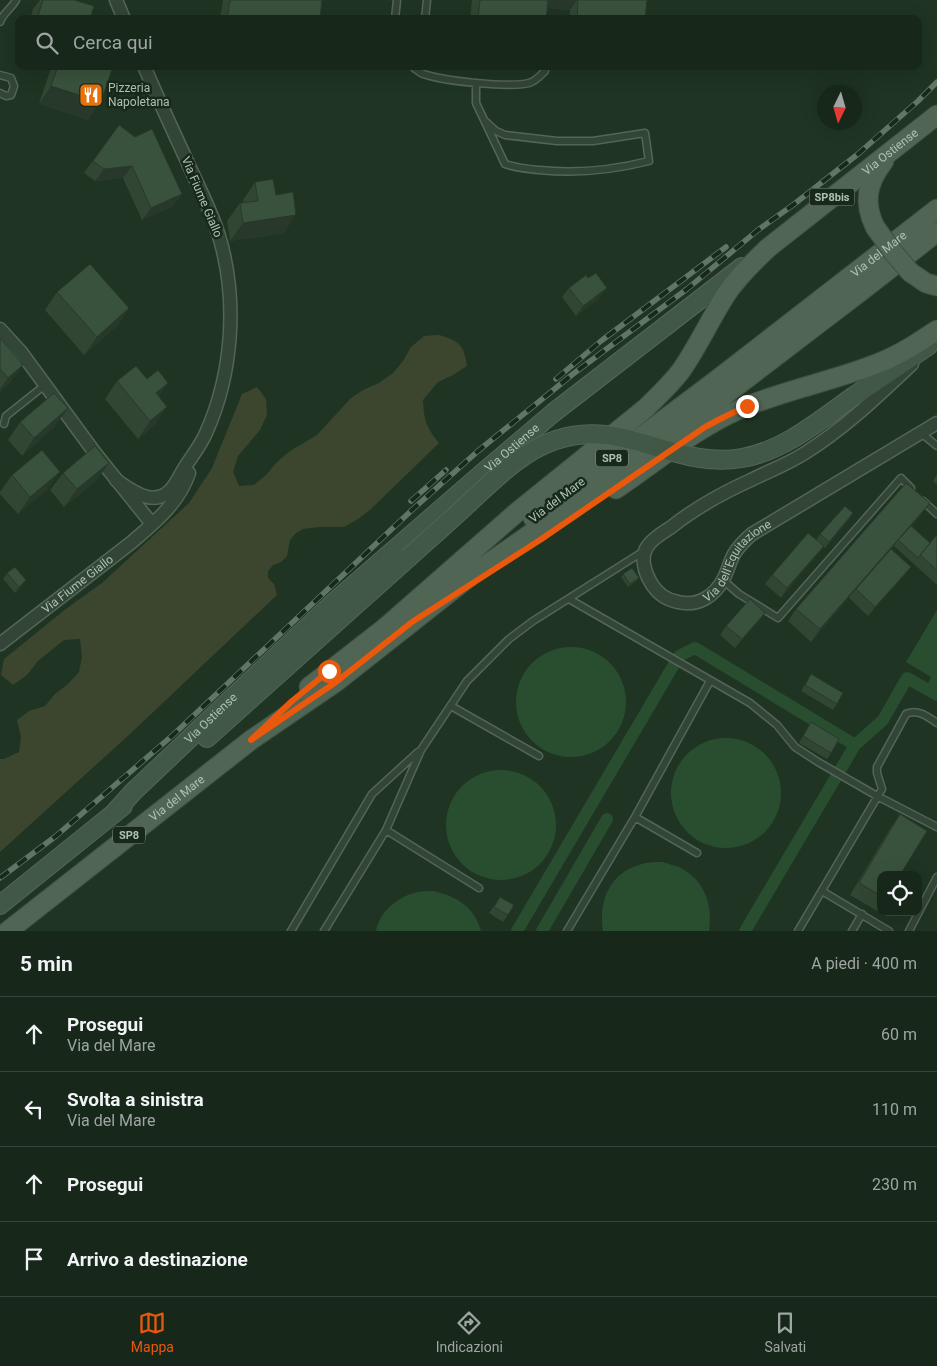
<!DOCTYPE html>
<html lang="it">
<meta charset="utf-8">
<style>
:root{--surface:#17271a;--page:#243327;--text:#f1f3f6;--muted:#9ea5a2;--line:#364439;--accent:#ea580c}
body{margin:0;font-family:Roboto,sans-serif;background:var(--page);color:var(--text)}
.controls{position:absolute;right:15px;bottom:15px;display:grid;overflow:hidden;border-radius:10px;box-shadow:0 5px 20px #0002}
.controls button{width:45px;height:45px;display:grid;place-items:center;padding:0;border:0;border-bottom:1px solid var(--line);background:var(--surface);color:var(--text);font:25px sans-serif}
.compass{position:absolute;left:817px;top:85px;width:45px;height:45px;border-radius:50%;background:var(--surface);box-shadow:0 5px 20px #0002;rotate:185deg}
.stop{position:absolute;width:15px;height:15px;margin:-11px;border:4px solid #ea580c;border-radius:50%;background:#fff}
.stop.end{background:#ea580c;border-color:#fff;box-shadow:0 1px 5px #0008}
.list{margin:0;padding:0;list-style:none}
h2{display:flex;justify-content:space-between;align-items:center;height:65px;margin:0;padding:0 20px;font-size:21px}
h2 small{font-size:16px;font-weight:400;color:var(--muted)}
.list li{display:grid;grid-template-columns:32px 1fr auto;gap:15px;align-items:center;box-sizing:border-box;height:75px;padding:0 20px;border-top:1px solid var(--line)}
.list b{display:block;font-size:19px;white-space:nowrap}
.list p{margin:0;font-size:16px;white-space:nowrap;color:var(--muted)}
.list em{font-size:16px;font-style:normal;color:var(--muted)}
.icon{flex:none;width:28px;height:28px;fill:none;stroke:currentColor;stroke-width:2;stroke-linecap:round;stroke-linejoin:round}
.map{position:relative;flex:none;width:937px;height:931px;overflow:hidden}
.search{position:absolute;background:var(--surface);box-shadow:0 5px 20px #0002;left:15px;right:15px;top:15px;height:55px;display:flex;align-items:center;gap:12px;box-sizing:border-box;padding:0 18px;border-radius:10px;color:var(--muted);font-size:19px}
.sheet{height:365px;background:var(--surface)}
nav{display:flex;justify-content:space-around;align-items:center;box-sizing:border-box;height:70px;border-top:1px solid var(--line);background:var(--surface);font-size:14px;color:var(--muted)}
nav a{display:grid;justify-items:center;gap:2px}
nav .on{color:var(--accent)}
.map>svg:first-child{display:block}
</style>
<div class="map">
<svg width="937" height="931" viewBox="0 0 937 931">
<rect width="100%" height="100%" fill="#1f3423"/>
<path fill="#3c462f" d="M 439,335 C 459,341 464,344 467,366 L 453,375 L 438,382 L 423,400 C 424,420 426,427 439,443 L 371,509 L 358,519 L 344,527 L 319,527 L 303,529 L 296,533 L 290,540 L 287,556 L 281,562 L 273,565 L 268,571 L 268,578 L 274,584 L 277,595 L 130,734 L 0,852 L 0,759 L 4,759 L 19,752 L 21,737 L 17,720 L 29,711 L 45,706 L 55,694 L 68,684 L 79,672 L 82,657 L 80,639 L 64,640 L 38,661 L 27,675 L 13,685 L 1,675 L 4,659 L 67,608 L 102,583 L 189,503 L 212,468 L 242,394 L 257,387 L 266,399 L 267,415 L 260,430 L 238,456 L 233,472 L 239,486 L 254,485 L 266,475 L 277,462 L 290,451 L 317,435 L 350,399 L 363,390 L 379,383 L 393,373 L 403,361 L 411,347 L 424,336 Z"/>
<path fill="#294e2f" d="M 937,610 L 937,695 L 926,688 L 931,677 L 906,662 Z
M516 702a55 55 0 1 1 110 0a55 55 0 1 1-110 0Z
M671 793a55 55 0 1 1 110 0a55 55 0 1 1-110 0Z
M446 825a55 55 0 1 1 110 0a55 55 0 1 1-110 0Z
M 662,862 C 668,864 675,865 681,868 C 705,881 713,905 709,931 L 603,931 C 598,901 610,872 642,864 C 648,862 655,862 662,862 Z
M 434,891 C 457,897 474,906 481,931 L 376,931 C 380,912 396,898 414,893 C 420,891 428,891 434,891 Z"/>
<g fill="none" stroke-linecap="round" stroke-linejoin="round">
<path stroke="#294e2f" stroke-width="12" d="M 517,931 L 679,656 L 695,648 L 855,745 L 883,720 L 907,678 L 937,695
M 542,931 L 607,819
M 745,931 L 855,745"/>
<g stroke="#536656" stroke-width="9">
<path id="lane" d="M 395,19 L 397,0
M 425,19 L 427,0
M 0,22 C 3,13 12,8 16,0
M 412,66 C 415,69 418,71 421,73 C 440,81 510,88 529,83 C 536,81 540,76 545,71
M 0,75 L 11,78 L 14,86 L 11,95 L 6,96 L 0,93
M 476,83 L 476,103 L 505,164 C 516,168 528,169 539,170 C 577,174 613,170 649,161 L 645,133 L 593,141 L 557,141 L 505,135 L 496,131 L 485,121
M 4,424 L 6,416 L 45,385
M 921,433 L 937,446
M 923,501 L 937,514
M 723,580 L 739,594 L 778,618 L 901,478 L 911,488
M 569,599 L 750,703 L 777,725 L 795,747 L 818,762 L 877,796 L 937,827
M 451,706 L 539,756
M 635,817 L 697,853
M 386,830 L 479,888
M 822,891 L 889,931
M 291,931 L 372,794 L 418,752
M 324,931 L 386,830 L 421,750 L 467,681 L 509,639 L 533,621 L 644,551
M 567,931 L 635,817 L 710,681
M 798,931 L 882,789 L 877,773 L 877,767 L 906,714 C 918,709 927,716 937,723
M 852,931 L 862,914
M 909,931 L 937,877"/>
</g>
<g stroke="#536656" stroke-width="15">
<g id="street">
<path d="M 116,0 L 124,19"/>
<path d="M 0,329 L 21,352 L 95,453 L 152,524"/>
<path id="s1" d="M 912,364 C 878,396 845,428 805,453 C 788,464 769,471 751,480 C 722,493 695,508 670,528 C 662,533 652,539 647,547 C 640,558 645,573 651,583 C 657,593 667,600 678,602 C 698,607 715,596 724,578 C 728,570 730,561 734,554 C 739,546 745,540 752,534 L 937,423"/>
<path d="M 116,480 C 129,489 151,506 167,493 C 174,488 178,479 182,472 C 190,458 200,447 206,433 C 233,373 238,299 219,236 C 212,213 201,192 191,170 C 175,135 159,101 144,66"/>
<path id="s2" d="M 0,644 L 132,542 C 155,522 179,503 189,473"/>
</g>
</g>
<g stroke="#536656" stroke-width="20">
<g id="secondary">
<path d="M 854,396 L 928,346"/>
<path d="M 207,738 L 408,558"/>
<path id="s3" d="M 115,812 L 133,792 L 211,718 L 334,602 L 486,470 L 553,413 L 742,267"/>
<path d="M 0,905 L 123,806"/>
</g>
</g>
<g stroke="#3c4e3f" stroke-width="21">
<g id="primary">
<path d="M 875,227 C 863,202 867,183 884,161"/>
<path d="M 910,272 L 926,283 L 937,286"/>
<path d="M 616,489 C 656,462 696,428 740,409 C 786,389 835,381 881,362 C 901,354 919,342 937,330"/>
<path id="s4" d="M 533,518 L 714,382 L 937,209"/>
<path id="s5" d="M 386,627 L 516,513 L 646,408 C 658,396 670,385 680,372 C 698,347 710,319 727,293 C 739,276 753,262 768,248 L 937,115"/>
<path d="M 309,687 L 386,627"/>
<path id="s6" d="M 8,931 L 251,740 L 336,682 L 473,574 L 592,491 L 737,386 L 864,289 L 937,232"/>
</g>
</g>
<use href="#lane" stroke="#334536" stroke-width="6"/>
<use href="#street" stroke="#334536" stroke-width="12"/>
<use href="#secondary" stroke="#415846" stroke-width="18"/>
<use href="#primary" stroke="#506554" stroke-width="19"/>
<g stroke="#5f7664" stroke-width="5.5">
<path id="rail" d="M 556,379 L 601,341 L 726,247
M 411,501 L 446,470
M 0,878 L 56,836 L 173,735 L 413,509 L 478,451 L 573,374 L 687,289 L 758,230 L 793,205 L 858,154 L 918,101 L 937,82"/>
</g>
<use href="#rail" stroke="#18291b" stroke-width="4" stroke-dasharray="11" stroke-linecap="butt"/>
<g stroke="#536656" stroke-width="20" stroke-linecap="butt">
<path id="secondary-bridge" d="M 408,558 C 429,539 450,521 470,502 C 496,478 522,451 556,440 C 623,417 675,470 742,458 C 784,451 820,420 854,396"/>
</g>
<g stroke="#3c4e3f" stroke-width="21" stroke-linecap="butt">
<path id="primary-bridge" d="M 875,227 L 893,252 L 910,272"/>
</g>
<use href="#secondary-bridge" stroke="#415846" stroke-width="18"/>
<use href="#primary-bridge" stroke="#506554" stroke-width="19"/>
</g>
<path fill="#314734" d="M 40,0 L 74,0 L 90,19 L 30,19 L 33,9 Z
M 223,0 L 322,0 L 320,19 L 220,19 Z
M 472,0 L 647,0 L 645,19 L 569,19 L 570,10 L 548,8 L 546,19 L 470,19 Z
M 53,66 L 113,66 L 88,120 L 39,104 L 50,71 Z
M 119,125 L 182,194 L 173,206 L 142,220 L 123,178 L 95,181 L 84,173 Z
M 255,182 L 276,195 L 284,233 L 230,241 L 227,221 L 240,203 L 243,203 L 243,200 Z
M 569,288 L 601,297 L 576,316 L 562,297 Z
M 57,292 L 129,308 L 117,326 L 84,355 L 45,310 Z
M 0,338 L 10,383 L 0,392 Z
M 117,381 L 159,397 L 155,425 L 138,439 L 105,399 Z
M 20,422 L 55,426 L 22,456 L 8,440 Z
M 63,473 L 96,481 L 64,507 L 50,490 Z
M 937,474 L 937,485 L 933,481 Z
M 12,475 L 48,489 L 18,514 L 0,494 L 0,492 Z
M 853,513 L 849,520 L 825,548 L 823,547 L 817,555 L 781,598 L 765,584 L 772,575 L 816,540 L 820,534 Z
M 921,515 L 912,526 L 930,543 L 937,537 L 937,585 L 894,546 L 891,550 L 911,567 L 904,576 L 868,616 L 849,598 L 852,594 L 811,642 L 788,621 L 796,609 Z
M 7,573 L 26,580 L 22,586 L 15,593 L 3,579 Z
M 623,574 L 637,581 L 628,587 L 621,577 Z
M 765,613 L 758,622 L 735,648 L 720,635 L 726,626 Z
M 811,674 L 837,704 L 833,710 L 801,691 Z
M 811,722 L 831,753 L 827,759 L 799,743 Z
M 900,814 L 881,875 L 881,906 L 877,911 L 850,895 L 891,827 Z
M 500,897 L 508,915 L 503,922 L 489,913 Z"/>
<path fill="#28392b" d="M 545,0 L 577,0 L 570,10 L 540,7 Z
M 51,86 L 101,102 L 88,120 L 39,104 Z
M 132,166 L 123,178 L 95,181 L 104,169 Z
M 182,194 L 173,206 L 142,220 L 151,208 Z
M 296,215 L 284,233 L 230,241 L 243,223 Z
M 607,288 L 601,297 L 576,316 L 583,306 Z
M 129,308 L 117,326 L 84,355 L 97,337 Z
M 23,365 L 10,383 L 0,392 L 0,389 L 8,378 Z
M 168,383 L 156,401 L 156,393 Z
M 167,407 L 155,425 L 138,439 L 150,421 Z
M 68,408 L 55,426 L 22,456 L 34,438 Z
M 109,463 L 96,481 L 64,507 L 77,489 Z
M 60,472 L 48,489 L 18,514 L 30,497 Z
M 930,503 L 921,515 L 899,541 L 898,540 L 894,546 L 856,590 L 856,589 L 811,642 L 820,629 Z
M 853,513 L 849,520 L 825,548 L 829,542 Z
M 824,546 L 817,555 L 781,598 L 787,588 Z
M 911,567 L 904,576 L 868,616 L 875,607 Z
M 639,578 L 637,581 L 628,587 L 630,584 Z
M 26,580 L 22,586 L 15,593 L 19,587 Z
M 765,613 L 758,622 L 735,648 L 742,639 Z"/>
<path fill="#39523d" stroke="#28392b" d="M 43,0 L 74,0 L 94,6 L 90,19 L 37,19 Z
M 230,0 L 322,0 L 320,19 L 227,19 Z
M 480,0 L 548,0 L 546,19 L 491,19 L 478,17 Z
M 578,0 L 647,0 L 645,19 L 577,19 Z
M 58,66 L 113,66 L 101,102 L 51,86 Z
M 119,125 L 135,137 L 152,129 L 182,194 L 151,208 L 132,166 L 104,169 L 93,161 Z
M 273,179 L 276,195 L 293,192 L 296,215 L 243,223 L 240,203 L 258,201 L 255,182 Z
M 90,264 L 129,308 L 97,337 L 57,292 Z
M 596,273 L 607,288 L 583,306 L 569,288 L 586,275 L 588,278 Z
M 0,338 L 23,365 L 8,378 L 0,369 Z
M 136,366 L 147,379 L 158,370 L 168,383 L 156,393 L 167,407 L 150,421 L 117,381 Z
M 54,393 L 68,408 L 34,438 L 20,422 Z
M 95,446 L 109,463 L 77,489 L 63,473 Z
M 42,450 L 60,472 L 30,497 L 12,475 Z
M 906,483 L 930,503 L 820,629 L 796,609 Z
M 845,506 L 853,513 L 829,542 L 820,534 Z
M 911,526 L 930,543 L 918,558 L 898,540 Z
M 808,533 L 824,546 L 787,588 L 772,575 Z
M 936,536 L 937,537 L 937,570 L 920,555 Z
M 891,549 L 911,567 L 875,607 L 856,589 Z
M 15,567 L 26,580 L 19,587 L 7,573 Z
M 632,568 L 639,578 L 630,584 L 623,574 Z
M 750,599 L 765,613 L 742,639 L 726,626 Z
M 811,674 L 843,693 L 837,704 L 805,685 Z
M 811,722 L 839,739 L 831,753 L 803,736 Z
M 900,814 L 927,831 L 900,875 L 881,875 L 881,896 L 859,883 Z
M 500,897 L 514,905 L 508,915 L 494,907 Z"/>
<g fill="none" stroke-linecap="round" stroke-linejoin="round">
<path stroke="#ea580c" stroke-width="6" d="M 329,671 L 292,701 L 251,740 L 336,682 L 412,622 L 540,540 L 705,427 L 722,418 L 747,406"/>
</g>
<defs>
<g id="restaurant-square" transform="scale(1.25)"><rect x="-9" y="-9" width="18" height="18" rx="4" fill="#e8710a" stroke="#18291b"/><path d="M-5-6h1v4h1v-4h1v4h1v-4h1v5L-1.5 .5V6h-2V.5L-5-1ZM5-6V6H3V1.5H1.5Q1.5-4 5-6Z" fill="#fff"/></g>
</defs>
<g fill-rule="evenodd">
<use href="#restaurant-square" x="91" y="95"/>
</g>
<g text-anchor="middle" dominant-baseline="central" stroke-width="5" stroke-linejoin="round" paint-order="stroke">
<g fill="#18291b" stroke="#809484" stroke-width="1">
<rect x="809.5" y="188.5" width="45" height="17" rx="4"/>
<rect x="596" y="449.5" width="32" height="17" rx="4"/>
<rect x="113" y="826.5" width="32" height="17" rx="4"/>
</g>
<g font-size="11" font-weight="bold" fill="#acc2b1">
<text x="832" y="197">SP8bis</text>
<text x="612" y="458">SP8</text>
<text x="129" y="835">SP8</text>
</g>
<g font-size="12" fill="#acc2b1" stroke="#18291b" text-anchor="start">
<text x="108" y="88">Pizzeria<tspan x="108" dy="14">Napoletana</tspan></text>
</g>
<g font-size="12" fill="#acc2b1" stroke="#18291b">
<text stroke="none"><textPath href="#s5" startOffset="698">Via Ostiense</textPath></text>
<text transform="translate(202 197) rotate(67)">Via Fiume Giallo</text>
<text stroke="none"><textPath href="#s4" startOffset="435">Via del Mare</textPath></text>
<text stroke="none"><textPath href="#s3" startOffset="539">Via Ostiense</textPath></text>
<text transform="translate(557 500) rotate(-37)">Via del Mare</text>
<text stroke="none"><textPath href="#s1" startOffset="475">Via dell'Equitazione</textPath></text>
<text stroke="none"><textPath href="#s2" startOffset="98">Via Fiume Giallo</textPath></text>
<text stroke="none"><textPath href="#s3" startOffset="134">Via Ostiense</textPath></text>
<text stroke="none"><textPath href="#s6" startOffset="215">Via del Mare</textPath></text>
</g>
</g>
</svg>
<div class="controls">
<button><svg class="icon" aria-label="locate" viewBox="0 0 24 24"><circle cx="12" cy="12" r="6"/><path d="M12 2v4M12 18v4M2 12h4M18 12h4"/></svg></button>
</div>
<svg class="compass" viewBox="-18 -18 36 36"><path d="M0-13l5 13h-10z" fill="#e53935"/><path d="M0 13l5-13h-10z" fill="#9ea5a2"/></svg>
<div class="stop" style="left:329px;top:671px"></div>
<div class="stop end" style="left:747px;top:406px"></div>
<div class="search"><svg class="icon" aria-label="search" viewBox="0 0 24 24"><circle cx="10" cy="10" r="6"/><path d="M15 15l6 6"/></svg>Cerca qui</div>
</div>
<section class="sheet">
<h2>5 min<small>A piedi · 400 m</small></h2>
<ul class="list">
<li><svg class="icon" aria-label="ahead" viewBox="0 0 24 24"><path d="M12 20V5M6 11l6-6 6 6"/></svg><div><b>Prosegui</b><p>Via del Mare</p></div><em>60 m</em></li>
<li><svg class="icon" aria-label="left" viewBox="0 0 24 24"><path d="M17 20v-9H6M10 6l-5 5 5 5"/></svg><div><b>Svolta a sinistra</b><p>Via del Mare</p></div><em>110 m</em></li>
<li><svg class="icon" aria-label="ahead" viewBox="0 0 24 24"><path d="M12 20V5M6 11l6-6 6 6"/></svg><div><b>Prosegui</b></div><em>230 m</em></li>
<li><svg class="icon" aria-label="arrive" viewBox="0 0 24 24"><path d="M6 21V4h12l-3 4 3 4H6"/></svg><div><b>Arrivo a destinazione</b></div></li>
</ul>
</section>
<nav>
<a class="on"><svg class="icon" aria-label="map" viewBox="0 0 24 24"><path d="M3 6l6-2 6 2 6-2v14l-6 2-6-2-6 2zM9 4v14M15 6v14"/></svg>Mappa</a>
<a><svg class="icon" aria-label="directions" viewBox="0 0 24 24"><path d="M12 3l9 9-9 9-9-9zM9 14v-3h6M13 9l2 2-2 2"/></svg>Indicazioni</a>
<a><svg class="icon" aria-label="saved" viewBox="0 0 24 24"><path d="M7 4h10v16l-5-4-5 4z"/></svg>Salvati</a>
</nav>
